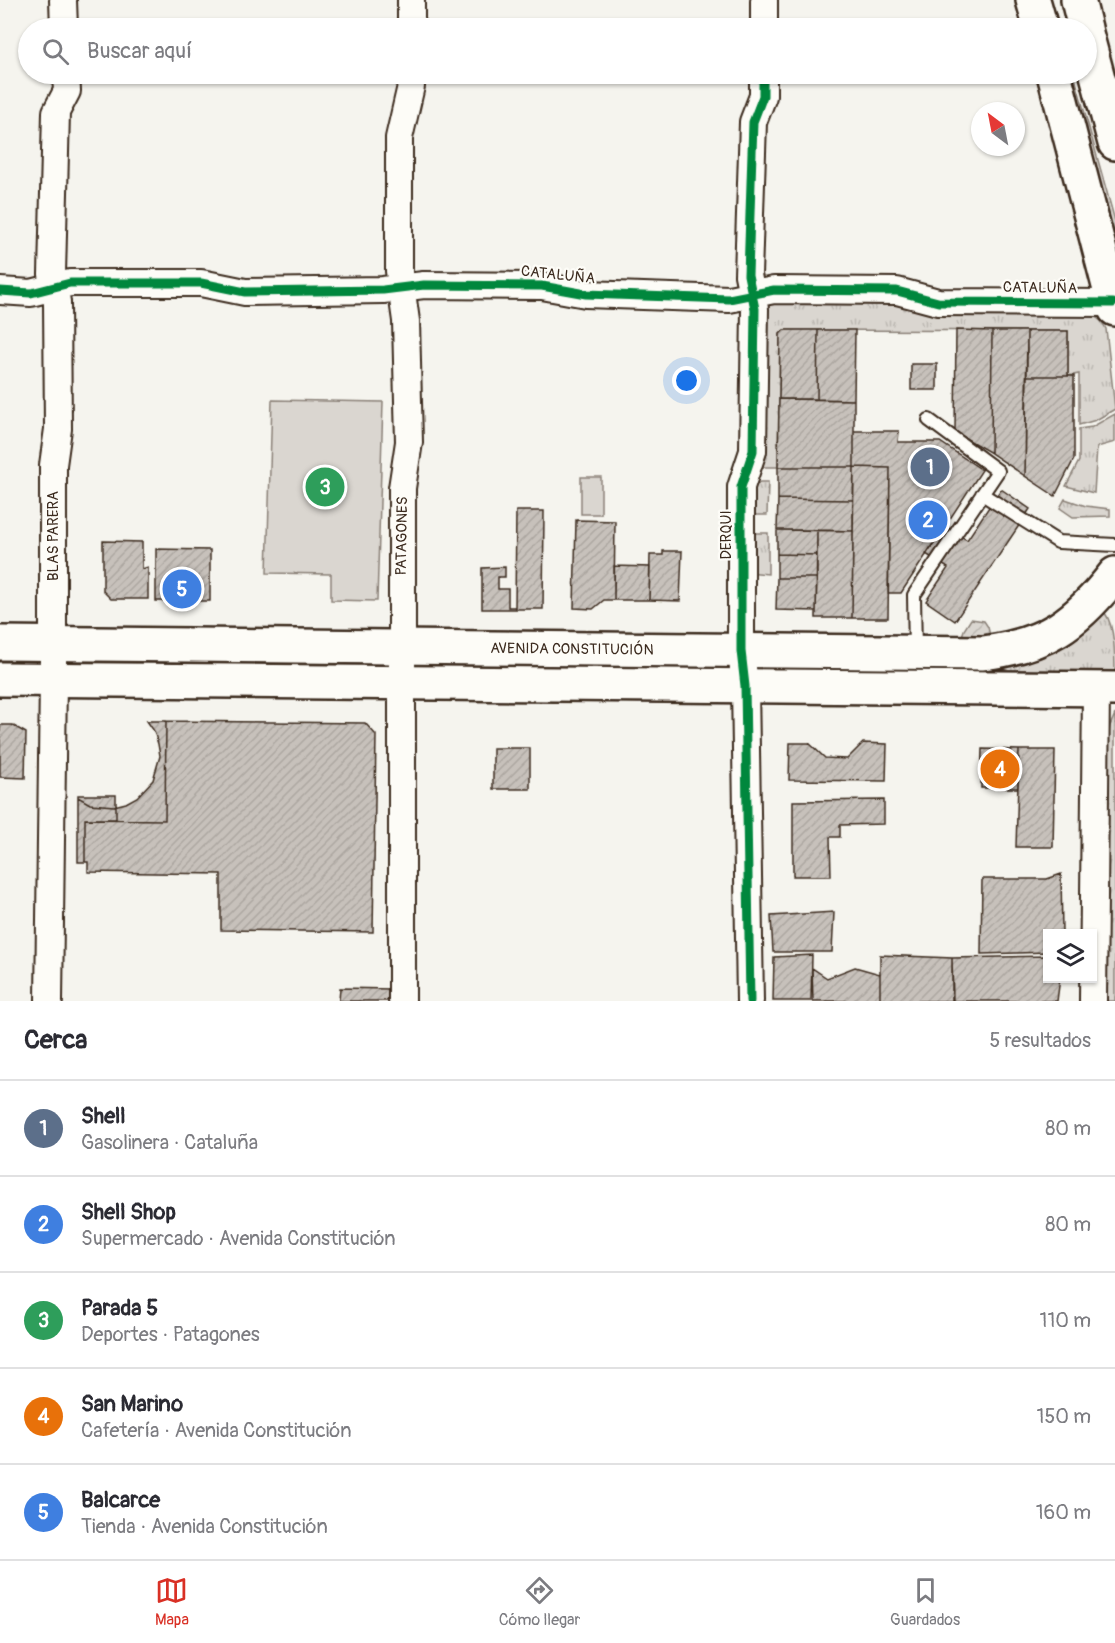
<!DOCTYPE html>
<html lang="es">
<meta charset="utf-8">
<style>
:root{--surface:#fff;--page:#f2f2f3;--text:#2b2b33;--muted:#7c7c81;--line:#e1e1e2;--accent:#d93025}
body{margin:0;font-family:Pangolin,sans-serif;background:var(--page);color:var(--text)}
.controls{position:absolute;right:18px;bottom:18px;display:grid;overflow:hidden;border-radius:0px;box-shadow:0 2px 4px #0004}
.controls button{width:54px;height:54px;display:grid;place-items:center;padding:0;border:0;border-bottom:2px solid var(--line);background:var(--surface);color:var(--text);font:30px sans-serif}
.compass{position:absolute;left:971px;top:102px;width:54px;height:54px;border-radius:50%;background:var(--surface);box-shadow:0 2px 4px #0004;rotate:328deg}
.you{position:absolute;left:687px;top:381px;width:21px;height:21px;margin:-15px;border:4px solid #fff;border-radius:50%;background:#1a73e8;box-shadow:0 0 0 9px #1a73e833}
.badge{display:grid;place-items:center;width:39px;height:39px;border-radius:50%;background:var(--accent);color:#fff;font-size:20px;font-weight:700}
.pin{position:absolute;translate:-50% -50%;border:3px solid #fff;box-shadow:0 2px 6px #0006}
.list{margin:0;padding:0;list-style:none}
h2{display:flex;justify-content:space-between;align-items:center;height:78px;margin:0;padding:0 24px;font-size:26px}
h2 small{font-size:20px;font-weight:400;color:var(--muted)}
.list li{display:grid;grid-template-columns:39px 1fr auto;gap:18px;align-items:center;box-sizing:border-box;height:96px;padding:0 24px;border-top:2px solid var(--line)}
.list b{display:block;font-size:22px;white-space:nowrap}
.list p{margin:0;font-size:20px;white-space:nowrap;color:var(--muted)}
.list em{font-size:20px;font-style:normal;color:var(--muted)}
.icon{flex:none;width:33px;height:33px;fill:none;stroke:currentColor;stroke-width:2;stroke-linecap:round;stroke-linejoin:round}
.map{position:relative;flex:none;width:1115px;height:1001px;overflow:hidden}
.search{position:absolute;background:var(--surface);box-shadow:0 2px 4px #0004;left:18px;right:18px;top:18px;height:66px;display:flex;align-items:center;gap:15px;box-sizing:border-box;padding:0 21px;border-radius:33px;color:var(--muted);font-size:22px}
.sheet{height:558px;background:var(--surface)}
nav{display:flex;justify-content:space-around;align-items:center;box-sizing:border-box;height:84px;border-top:2px solid var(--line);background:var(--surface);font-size:16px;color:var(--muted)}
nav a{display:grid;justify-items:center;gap:3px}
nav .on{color:var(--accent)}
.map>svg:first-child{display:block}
</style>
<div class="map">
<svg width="1115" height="1001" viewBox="0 0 1115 1001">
<defs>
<pattern id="grass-tufts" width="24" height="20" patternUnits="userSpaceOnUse" patternTransform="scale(1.5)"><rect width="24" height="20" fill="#dad6d0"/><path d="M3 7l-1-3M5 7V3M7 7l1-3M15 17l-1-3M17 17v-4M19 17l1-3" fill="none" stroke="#bcb8b2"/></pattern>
<pattern id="garden-furrows" width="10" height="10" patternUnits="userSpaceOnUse" patternTransform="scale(1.5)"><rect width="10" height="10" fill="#dad6d0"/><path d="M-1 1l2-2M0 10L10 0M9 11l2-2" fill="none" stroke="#bcb8b2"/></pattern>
<pattern id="building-hatch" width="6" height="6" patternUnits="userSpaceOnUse" patternTransform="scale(1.5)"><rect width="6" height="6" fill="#c7c1bb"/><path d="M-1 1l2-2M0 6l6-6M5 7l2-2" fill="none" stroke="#aca6a0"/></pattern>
</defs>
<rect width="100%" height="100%" fill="#f5f4ee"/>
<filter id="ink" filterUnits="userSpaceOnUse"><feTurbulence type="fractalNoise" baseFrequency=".0167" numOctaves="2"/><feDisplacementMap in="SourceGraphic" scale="12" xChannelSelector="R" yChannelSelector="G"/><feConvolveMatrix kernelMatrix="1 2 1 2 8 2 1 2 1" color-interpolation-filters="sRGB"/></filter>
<g filter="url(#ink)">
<path fill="url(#grass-tufts)" stroke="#8a8077" stroke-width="1.5" d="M 1063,74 L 1074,74 L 1115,221 L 1115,253 Z
M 767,299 L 1088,311 L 1102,322 L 1106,329 L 1115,409 L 1096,420 L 1079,425 L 1079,374 L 1068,376 L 1068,331 L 784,330 L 780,334 L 778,467 L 760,467 Z
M 1115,414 L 1115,442 L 1097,447 L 1094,493 L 1066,486 L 1079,461 L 1079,429 L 1092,427 Z
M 760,482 L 768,482 L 767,515 L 748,515 L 750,491 Z
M 1065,499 L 1086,506 L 1110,509 L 1110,516 L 1073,517 L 1060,508 Z
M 748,533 L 768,533 L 768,574 L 748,572 Z
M 1105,613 C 1115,627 1115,656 1115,676 L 782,673 L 782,665 L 980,666 Z
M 87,658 L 369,661 L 369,668 L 87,666 Z
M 435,661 L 712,664 L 712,672 L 435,669 Z
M 1115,714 L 1115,1001 L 1106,1001 L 1108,739 L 1110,726 Z"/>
<path fill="url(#garden-furrows)" stroke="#8a8077" stroke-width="1.5" d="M 971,619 L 984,621 L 988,627 L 990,636 L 962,636 L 964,630 Z"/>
<path fill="#dad6d0" stroke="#8a8077" stroke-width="1.5" d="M 272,400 L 383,402 L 377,601 L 331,600 L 331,574 L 267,573 Z
M 581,477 L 601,477 L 601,514 L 581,514 Z"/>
<path fill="url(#building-hatch)" stroke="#3b2a1e" stroke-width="1.5" d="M 784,330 L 818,330 L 817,399 L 779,399 L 780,334 Z
M 818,330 L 855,330 L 854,400 L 817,399 Z
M 956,330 L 992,331 L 991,453 L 955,432 Z
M 992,331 L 1027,331 L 1025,476 L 991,453 Z
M 1027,331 L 1068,331 L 1068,376 L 1027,376 Z
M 911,364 L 937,364 L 937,390 L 911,390 Z
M 1027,376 L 1074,376 L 1074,459 L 1055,496 L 1025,476 Z
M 779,399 L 854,400 L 854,467 L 778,467 Z
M 854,431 L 899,431 L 898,442 L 940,442 L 982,470 L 901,593 L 888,593 L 890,468 L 854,467 Z
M 778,467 L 854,467 L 853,500 L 778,499 Z
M 854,467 L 890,468 L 888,618 L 852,618 Z
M 1001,489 L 1030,509 L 955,621 L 926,601 L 948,568 L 926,554 L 945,526 L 967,540 Z
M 778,499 L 853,500 L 853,531 L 777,530 Z
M 516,511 L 544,511 L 543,609 L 515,609 Z
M 576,520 L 615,521 L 614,600 L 604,600 L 593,609 L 574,608 Z
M 777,530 L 817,530 L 817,555 L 777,554 Z
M 817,530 L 853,531 L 852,618 L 816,618 Z
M 103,541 L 142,542 L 142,569 L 148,567 L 148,599 L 111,599 L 103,591 Z
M 156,549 L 210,550 L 210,601 L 156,601 Z
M 663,551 L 682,551 L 680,601 L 649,600 L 650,555 L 663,555 Z
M 777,554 L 817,555 L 817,578 L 777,578 Z
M 614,566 L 650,567 L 649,600 L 614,600 Z
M 505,567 L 505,577 L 498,577 L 498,589 L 508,589 L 508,607 L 515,607 L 515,609 L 482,609 L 482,568 Z
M 777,578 L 817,578 L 816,611 L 776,610 Z
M 147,721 L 166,721 L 165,820 L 85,819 L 85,862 L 78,862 L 78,797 L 90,804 L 114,806 L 126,803 L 137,797 L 153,780 L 160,756 L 158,744 L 154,731 Z
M 166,721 L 365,723 L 376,735 L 373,932 L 221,930 L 221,874 L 88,872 L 88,862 L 85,862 L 85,819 L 165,820 Z
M 0,725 L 12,725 L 26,733 L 25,778 L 0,777 Z
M 790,743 L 809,743 L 825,758 L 847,759 L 863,743 L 887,744 L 886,781 L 789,780 Z
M 493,748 L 530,748 L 530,789 L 493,789 Z
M 982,749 L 1019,750 L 1018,788 L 981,788 Z
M 1019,750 L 1055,750 L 1053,847 L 1016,847 Z
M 78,795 L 116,795 L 116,819 L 85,819 L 85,862 L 78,862 Z
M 884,800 L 884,824 L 840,825 L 840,837 L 830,837 L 831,876 L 793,876 L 793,801 Z
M 1061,874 L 1062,933 L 1048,933 L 1048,952 L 981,954 L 982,879 L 1047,879 Z
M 834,912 L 832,952 L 773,952 L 771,916 Z
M 812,955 L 811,1001 L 773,1001 L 774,957 Z
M 880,955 L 952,958 L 952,1001 L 880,1001 Z
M 1048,956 L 1048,978 L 1060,978 L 1057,1001 L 953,1001 L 952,958 Z
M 855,967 L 880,974 L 880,1001 L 813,1001 L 812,968 L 827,978 Z
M 340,988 L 390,989 L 390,1001 L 339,1001 Z"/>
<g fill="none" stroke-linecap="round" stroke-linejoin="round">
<g stroke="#3b2a1e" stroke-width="16">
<path id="service" d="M 982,494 L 1058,542 L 1115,545
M 915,652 L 914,595 L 998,471 L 929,420"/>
</g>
<g stroke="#3b2a1e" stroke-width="30">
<path id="minor" d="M 63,0 L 64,28
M 411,28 L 411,0
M 764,28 L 764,0
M 0,291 L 31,293 L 70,283 L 201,283 L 245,292 L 383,290 L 424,285 L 542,286 L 586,294 L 729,299 L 774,290 L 897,291 L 938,302 L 1113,303
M 49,1001 L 53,679 L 53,465 L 58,429 L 57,302 L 52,274 L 56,112 L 67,91 L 66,74
M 402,1001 L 402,488 L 409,442 L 406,321 L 399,271 L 399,138 L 411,86 L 411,74
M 750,1001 L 745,686 L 741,651 L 741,487 L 753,451 L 755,309 L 748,275 L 753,122 L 763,96 L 763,74
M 1093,1001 L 1096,689"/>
</g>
<g stroke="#3b2a1e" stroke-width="38">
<path id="secondary" d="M 1033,0 L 1041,28
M 1054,74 L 1115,309"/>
</g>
<g stroke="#3b2a1e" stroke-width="38">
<g id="primary">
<path d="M 1078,0 L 1085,28"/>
<path d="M 1086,33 L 1115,143"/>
<path id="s1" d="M 0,643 L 983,653 C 1046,645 1076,624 1115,574"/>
<path d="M 0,679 L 1115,689"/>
</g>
</g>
<use href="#service" stroke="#fdfcf7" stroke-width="12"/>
<use href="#minor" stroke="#fdfcf7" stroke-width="26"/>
<use href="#secondary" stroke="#fdfcf7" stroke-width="33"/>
<use href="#primary" stroke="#fdfcf7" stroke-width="33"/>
<g stroke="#fdfcf7" stroke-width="13">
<path id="cycleway" d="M 0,291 L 31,293 L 70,283 L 201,283 L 245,292 L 383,290 L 424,285 L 542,286 L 586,294 L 729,299 L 774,290 L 897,291 L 938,302 L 1113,303
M 750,1001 L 745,686 L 741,651 L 741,487 L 753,451 L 755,309 L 748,275 L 753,122 L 763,96 L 763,74"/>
</g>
<use href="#cycleway" stroke="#00873e" stroke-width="9"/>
</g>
</g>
<g text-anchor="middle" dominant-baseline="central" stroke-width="4.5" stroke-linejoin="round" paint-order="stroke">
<g font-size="15" fill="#3b2a1e" stroke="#fdfcf7">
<text transform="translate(558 275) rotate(6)">CATALUÑA</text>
<text transform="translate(1040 288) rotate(1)">CATALUÑA</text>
<text transform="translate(726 535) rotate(-90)">DERQUI</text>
<text transform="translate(53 536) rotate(-90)">BLAS PARERA</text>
<text transform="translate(402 536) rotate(-89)">PATAGONES</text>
<text stroke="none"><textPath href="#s1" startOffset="572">AVENIDA CONSTITUCIÓN</textPath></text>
</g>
</g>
</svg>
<div class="controls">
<button><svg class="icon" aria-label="layers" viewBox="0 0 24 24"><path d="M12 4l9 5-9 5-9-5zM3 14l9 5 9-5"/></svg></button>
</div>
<svg class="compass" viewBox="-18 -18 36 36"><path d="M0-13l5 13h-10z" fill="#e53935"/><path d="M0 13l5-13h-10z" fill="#7c7c81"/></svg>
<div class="you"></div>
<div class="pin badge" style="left:930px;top:467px;background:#5c6f8a">1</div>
<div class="pin badge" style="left:928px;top:520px;background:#3f7fe0">2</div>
<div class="pin badge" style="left:325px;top:487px;background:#2e9e5b">3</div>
<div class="pin badge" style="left:1000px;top:769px;background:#e8710a">4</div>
<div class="pin badge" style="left:182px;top:589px;background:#3f7fe0">5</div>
<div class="search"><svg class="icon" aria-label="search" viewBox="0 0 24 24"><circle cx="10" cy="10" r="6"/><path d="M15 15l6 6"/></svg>Buscar aquí</div>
</div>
<section class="sheet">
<h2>Cerca<small>5 resultados</small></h2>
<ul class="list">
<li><span class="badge" style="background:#5c6f8a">1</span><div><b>Shell</b><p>Gasolinera · Cataluña</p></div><em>80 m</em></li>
<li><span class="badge" style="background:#3f7fe0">2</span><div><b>Shell Shop</b><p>Supermercado · Avenida Constitución</p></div><em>80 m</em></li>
<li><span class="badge" style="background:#2e9e5b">3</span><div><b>Parada 5</b><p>Deportes · Patagones</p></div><em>110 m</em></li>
<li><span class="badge" style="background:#e8710a">4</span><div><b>San Marino</b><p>Cafetería · Avenida Constitución</p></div><em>150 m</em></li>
<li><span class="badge" style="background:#3f7fe0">5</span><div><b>Balcarce</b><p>Tienda · Avenida Constitución</p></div><em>160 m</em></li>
</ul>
</section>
<nav>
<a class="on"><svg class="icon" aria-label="map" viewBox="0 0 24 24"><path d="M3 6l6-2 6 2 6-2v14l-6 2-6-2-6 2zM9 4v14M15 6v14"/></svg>Mapa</a>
<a><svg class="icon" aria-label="directions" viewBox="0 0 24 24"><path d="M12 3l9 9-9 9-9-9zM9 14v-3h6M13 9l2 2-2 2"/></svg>Cómo llegar</a>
<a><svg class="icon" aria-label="saved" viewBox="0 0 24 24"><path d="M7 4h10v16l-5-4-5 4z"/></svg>Guardados</a>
</nav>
